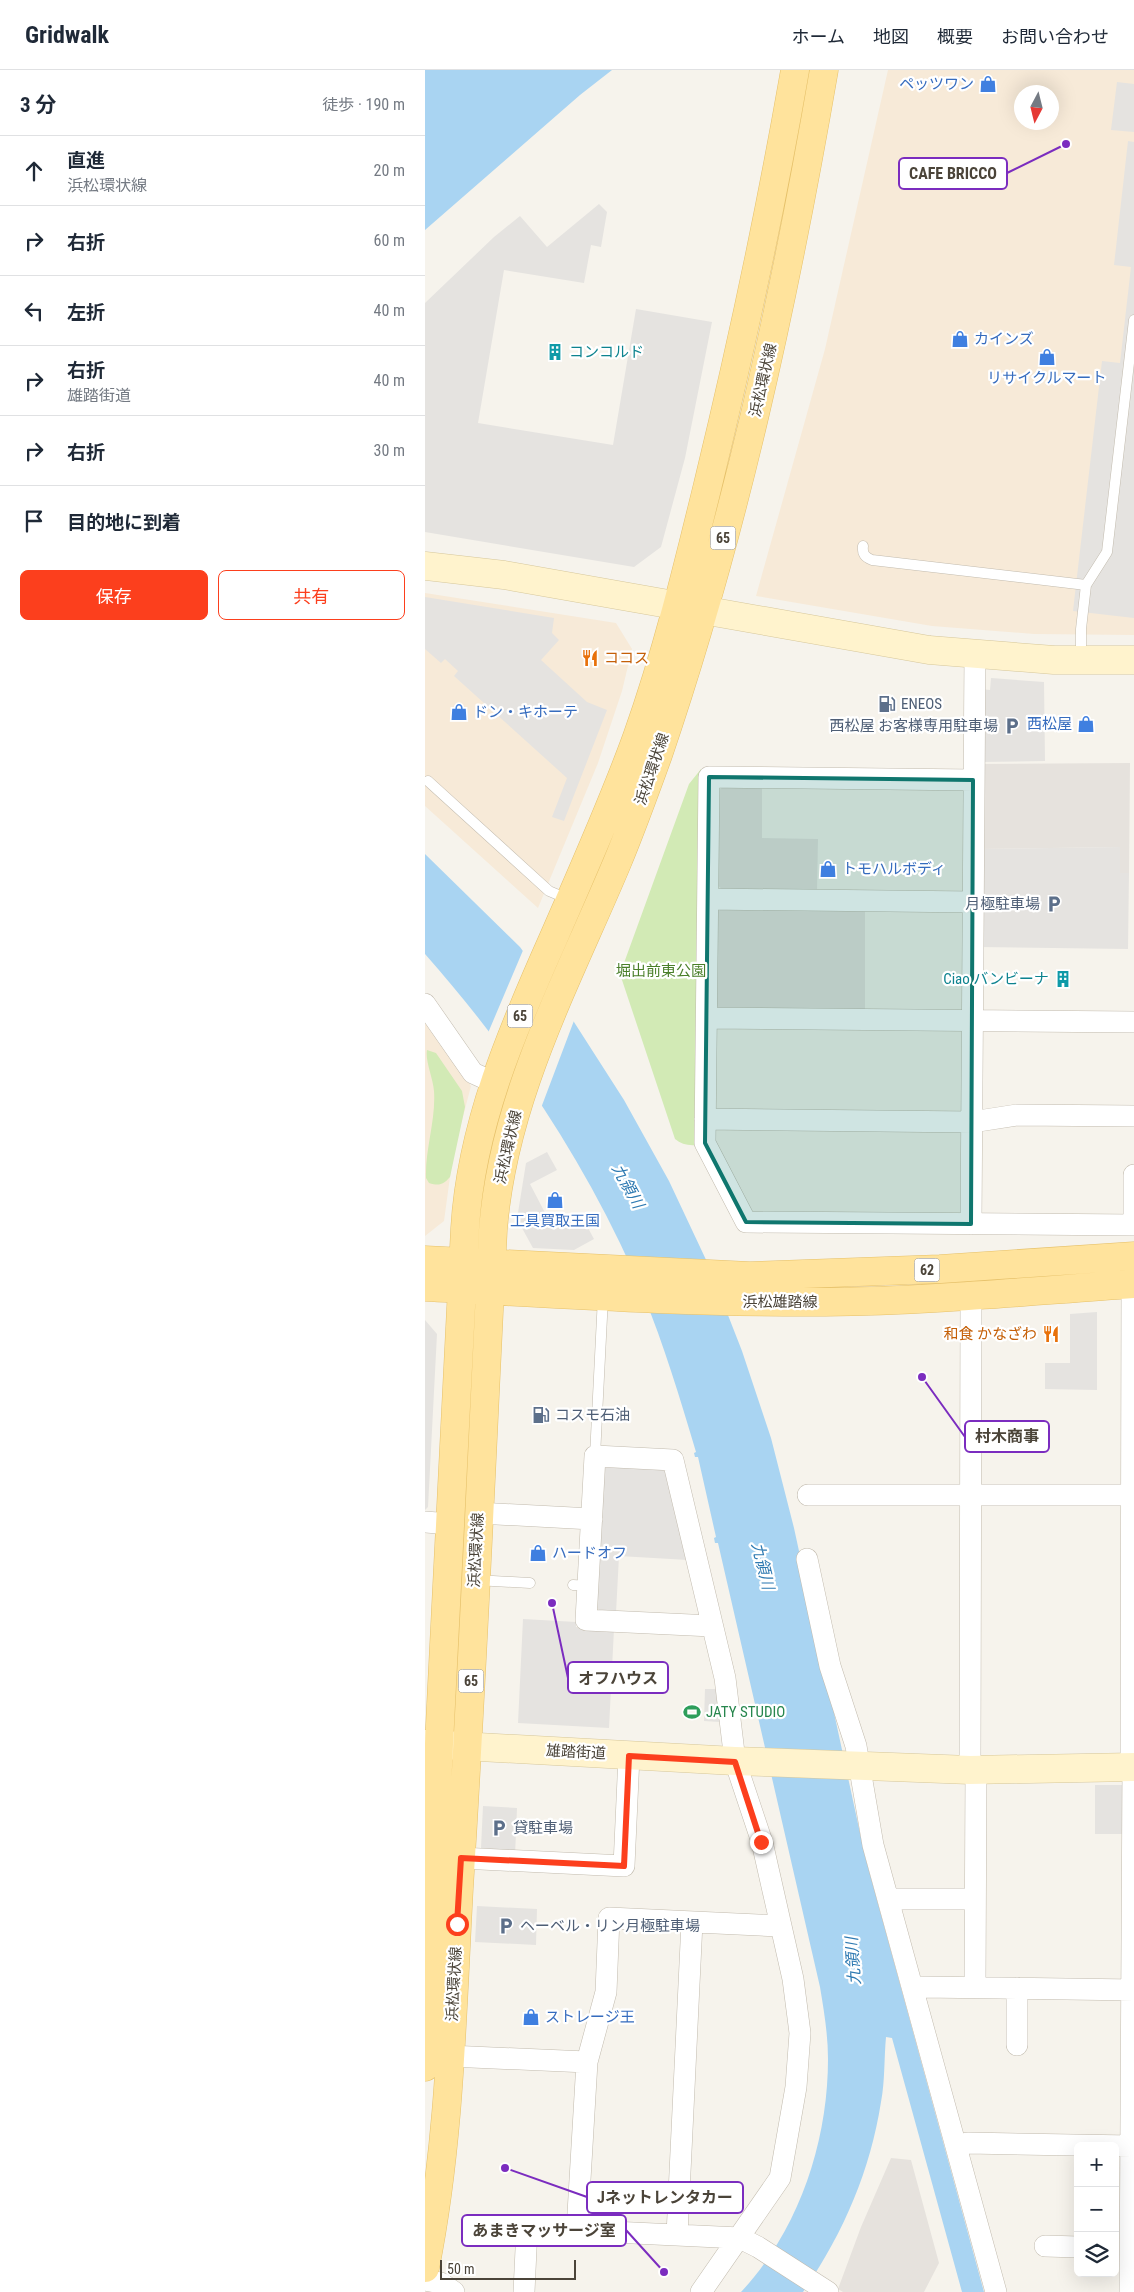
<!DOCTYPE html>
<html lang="ja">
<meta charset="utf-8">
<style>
:root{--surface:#fff;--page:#f6f6f7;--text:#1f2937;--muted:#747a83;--line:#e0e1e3;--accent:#fc3f1d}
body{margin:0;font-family:"Roboto Condensed","Noto Sans JP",sans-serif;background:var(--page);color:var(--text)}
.controls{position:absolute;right:15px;bottom:15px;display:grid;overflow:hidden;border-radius:8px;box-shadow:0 5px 20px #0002}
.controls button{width:45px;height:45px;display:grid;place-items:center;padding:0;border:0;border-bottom:1px solid var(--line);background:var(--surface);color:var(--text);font:25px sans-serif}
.compass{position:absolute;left:589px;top:15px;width:45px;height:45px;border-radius:50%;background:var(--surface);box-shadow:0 5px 20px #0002;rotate:187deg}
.scale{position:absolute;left:15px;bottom:12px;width:136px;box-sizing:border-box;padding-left:5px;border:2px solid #4b4439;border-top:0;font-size:14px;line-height:18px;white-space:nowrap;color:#4b4439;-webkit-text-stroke:4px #fff;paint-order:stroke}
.stop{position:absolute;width:15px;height:15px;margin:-11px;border:4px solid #fc3f1d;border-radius:50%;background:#fff}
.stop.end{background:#fc3f1d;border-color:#fff;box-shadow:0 1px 5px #0008}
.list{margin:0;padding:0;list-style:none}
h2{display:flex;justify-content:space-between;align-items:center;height:65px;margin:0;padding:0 20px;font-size:21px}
h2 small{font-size:16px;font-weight:400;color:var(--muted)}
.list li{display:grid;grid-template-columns:32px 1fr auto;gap:15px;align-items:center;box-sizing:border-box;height:70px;padding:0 20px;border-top:1px solid var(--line)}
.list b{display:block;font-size:19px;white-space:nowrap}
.list p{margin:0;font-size:16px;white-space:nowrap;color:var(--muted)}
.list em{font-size:16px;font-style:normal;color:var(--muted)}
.actions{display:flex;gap:10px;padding:15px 20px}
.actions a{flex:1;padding:11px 0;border:1px solid var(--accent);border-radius:8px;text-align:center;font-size:18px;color:var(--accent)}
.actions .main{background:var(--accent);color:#fff}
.icon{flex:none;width:28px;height:28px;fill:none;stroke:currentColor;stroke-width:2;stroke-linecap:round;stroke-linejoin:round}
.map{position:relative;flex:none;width:709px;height:2222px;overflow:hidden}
header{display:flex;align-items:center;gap:30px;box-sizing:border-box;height:70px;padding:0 25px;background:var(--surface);border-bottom:1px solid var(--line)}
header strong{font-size:24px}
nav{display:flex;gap:28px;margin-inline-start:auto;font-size:18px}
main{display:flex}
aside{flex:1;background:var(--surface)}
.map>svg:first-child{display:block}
</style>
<header>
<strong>Gridwalk</strong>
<nav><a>ホーム</a><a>地図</a><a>概要</a><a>お問い合わせ</a></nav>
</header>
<main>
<aside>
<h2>3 分<small>徒歩 · 190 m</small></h2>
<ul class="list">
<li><svg class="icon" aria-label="ahead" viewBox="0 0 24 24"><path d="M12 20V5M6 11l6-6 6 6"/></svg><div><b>直進</b><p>浜松環状線</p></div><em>20 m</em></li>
<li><svg class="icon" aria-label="right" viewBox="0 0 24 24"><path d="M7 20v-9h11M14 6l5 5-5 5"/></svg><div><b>右折</b></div><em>60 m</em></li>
<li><svg class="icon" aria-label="left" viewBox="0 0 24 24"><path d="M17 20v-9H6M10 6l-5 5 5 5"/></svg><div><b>左折</b></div><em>40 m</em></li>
<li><svg class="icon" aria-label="right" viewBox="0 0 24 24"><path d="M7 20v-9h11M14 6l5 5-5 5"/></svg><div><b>右折</b><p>雄踏街道</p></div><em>40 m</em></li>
<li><svg class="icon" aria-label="right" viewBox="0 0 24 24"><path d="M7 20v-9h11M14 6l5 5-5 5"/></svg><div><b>右折</b></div><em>30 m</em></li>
<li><svg class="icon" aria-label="arrive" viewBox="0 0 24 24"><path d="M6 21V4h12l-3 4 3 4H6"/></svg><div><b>目的地に到着</b></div></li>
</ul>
<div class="actions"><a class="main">保存</a><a>共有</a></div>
</aside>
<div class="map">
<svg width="709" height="2222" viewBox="0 0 709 2222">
<rect width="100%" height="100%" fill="#f6f3ec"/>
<path fill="#f7ead8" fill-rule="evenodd" d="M 463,0 L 709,0 L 709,565 L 609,564 L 507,556 L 331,526 L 400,279 ZM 596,22 L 626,22 L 626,52 L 596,52 Z
M 0,523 L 191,553 L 207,579 L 197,621 L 173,693 L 113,838 L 0,736 Z
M 0,950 L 46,1016 L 28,1085 L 19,1151 L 0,1166 Z"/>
<path fill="#e6e2dd" d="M 705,693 L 704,803 L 695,803 L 695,777 L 555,779 L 555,694 Z
M 299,716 L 337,716 L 337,768 L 393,769 L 392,822 L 299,821 L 291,814 L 292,722 Z
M 299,837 L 440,838 L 440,943 L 297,942 L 290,934 L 291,843 Z
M 466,2088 L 486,2090 L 514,2193 L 499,2222 L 418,2222 L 413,2219 L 436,2157 Z"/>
<path fill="#d2eab5" d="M 276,699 L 272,1075 C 263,1076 256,1074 250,1069 L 195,904 L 264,714 Z
M 2,980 L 11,983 L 37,1021 L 40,1037 L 25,1107 C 18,1115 14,1116 4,1113 L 1,1108 C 0,1079 11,1050 9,1021 C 8,1008 0,991 2,980 Z"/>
<path fill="#e5e3e0" d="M 692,12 L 709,14 L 709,62 L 686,60 Z
M 703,71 L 709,72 L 709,548 L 648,541 L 677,291 L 695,293 L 706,197 L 689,195 Z
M 174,134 L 182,142 L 176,177 L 166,175 L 159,213 L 79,200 L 53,353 L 188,375 L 211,239 L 287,252 L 260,388 L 236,477 L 209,497 L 0,462 L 0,233 L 69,167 L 95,146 L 122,177 Z
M 0,527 L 129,548 L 127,563 L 134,570 L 116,590 L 162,632 L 182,640 L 139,751 L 127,747 L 142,708 L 29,606 L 33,601 L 20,589 L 16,593 L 0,579 Z
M 566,608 L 619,612 L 620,691 L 555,692 L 555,619 L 565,620 Z
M 695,777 L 695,803 L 704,803 L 703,879 L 554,877 L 555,779 Z
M 122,1082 L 132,1100 L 105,1114 L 129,1160 L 156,1145 L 169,1169 L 149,1180 L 108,1178 L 92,1149 L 101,1093 Z
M 672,1242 L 672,1320 L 620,1319 L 620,1293 L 645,1293 L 645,1244 Z
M 0,1250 L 12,1264 L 3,1437 L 0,1440 Z
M 183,1395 L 236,1398 L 243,1404 L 263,1490 L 194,1486 L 191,1543 L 176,1542 L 170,1536 L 177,1400 Z
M 98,1549 L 151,1552 L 151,1557 L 189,1559 L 184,1658 L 93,1653 Z
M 280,1619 L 291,1619 L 295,1652 L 279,1651 Z
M 670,1715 L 701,1715 L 701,1764 L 670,1764 Z
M 58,1736 L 92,1738 L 90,1786 L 56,1778 Z
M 52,1836 L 112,1839 L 111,1875 L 50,1872 Z"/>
<path fill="#a9d4f2" d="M 0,0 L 187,0 L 155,25 L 0,160 Z
M 0,784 L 95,877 L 149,952 L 199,1030 L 244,1111 L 283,1194 L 317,1281 L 346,1368 L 369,1458 L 440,1786 L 559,2222 L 537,2222 L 467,1968 L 461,1967 C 459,1988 460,2011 456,2032 C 445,2102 418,2164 378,2222 L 316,2222 C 374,2160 403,2072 403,1989 C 403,1965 399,1941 395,1917 L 293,1473 L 290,1473 L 289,1468 L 291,1467 L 273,1387 L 270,1387 L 269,1383 L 271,1382 C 255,1328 239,1275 218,1224 C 165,1098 90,986 0,884 Z"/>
<path fill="#f6f3ec" d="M 99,878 L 150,948 L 116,1038 L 93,1003 L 63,963 Z"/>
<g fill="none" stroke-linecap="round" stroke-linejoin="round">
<g stroke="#c2bbae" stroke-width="11">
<path id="lane" d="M 438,476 C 437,484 440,487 447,490 L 661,515
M 656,588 L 656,559 L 661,515 L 682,482 L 709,250
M 3,711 L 124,821 L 143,829
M 170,1386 L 178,1227
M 51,1510 L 105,1513
M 148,1515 L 163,1516"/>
</g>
<g stroke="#c2bbae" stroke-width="22">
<path id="street" d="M 548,710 L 284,707 L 280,1073 L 321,1152 L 709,1155 L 709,1105
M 283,829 L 548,832
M 0,934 L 48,1003 L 70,1013
M 282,948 L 709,952
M 280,1049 L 547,1052 L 592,1045 L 709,1046
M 546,1154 L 550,584
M 383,1425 L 709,1425
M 53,1443 L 167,1449
M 0,1452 L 25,1454
M 382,1489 L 405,1596 L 431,1676 L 448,1775 L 571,2222
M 706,1698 L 707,1214
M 545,1700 L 546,1225
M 36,1788 L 199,1796 L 204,1686
M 464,1831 L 472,1829 L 550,1829
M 550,1917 L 551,1700
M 488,1919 L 496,1917 L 709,1920
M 592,1975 L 592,1918
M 24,1986 L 162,1992
M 531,2076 L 543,2073 L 706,2076
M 152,2160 L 162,1992 L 181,1922 L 184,1848 L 356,1856
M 252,2165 L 267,1852
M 620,2176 L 653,2177
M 0,2210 L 16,2213 L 29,2222
M 99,2222 L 102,2158 L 315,2168 L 333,2177 L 403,2222
M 276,2222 L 355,2108 L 371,2017 L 375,1963 L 368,1909 L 337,1772 L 310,1691 L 300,1608 L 248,1390 L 170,1386 L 161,1550 L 287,1556
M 705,2222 L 708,1697"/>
</g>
<g stroke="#d6c79b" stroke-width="29">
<path id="secondary" d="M 0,496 L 79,505 L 504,580 L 629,590 L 709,590
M 0,1674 L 310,1691 L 545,1700 L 709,1697"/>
</g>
<g stroke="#e6c16a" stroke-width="29">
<path id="primary" d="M 0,1190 L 325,1206 L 515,1199 L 709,1186
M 0,1217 C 133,1224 266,1233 400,1232 C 503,1231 606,1221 709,1214
M 0,1997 L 14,1674 L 40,1158 C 46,1056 87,961 128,869 C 157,802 187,736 212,667 C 242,583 263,496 284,410 C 317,274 346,138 370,0
M 0,2198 C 25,2073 27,1945 34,1818 C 48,1599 57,1379 68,1160 C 78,1029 142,912 192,793 C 207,757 220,721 233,685 C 309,462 359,232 399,0"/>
</g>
<use href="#lane" stroke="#fff" stroke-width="10"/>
<use href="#street" stroke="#fff" stroke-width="21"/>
<use href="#secondary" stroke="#fff3cd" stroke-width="28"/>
<use href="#primary" stroke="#ffe39c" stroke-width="28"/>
</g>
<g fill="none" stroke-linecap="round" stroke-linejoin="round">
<path stroke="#fc3f1d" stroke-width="6" d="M 32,1854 L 36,1788 L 199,1796 L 204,1686 L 310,1692 L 336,1772"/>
</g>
<path fill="#0f766e" fill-opacity="0.2" stroke="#0f766e" stroke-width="4" stroke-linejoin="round" d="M 284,707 L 548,710 L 546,1154 L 321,1152 L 280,1073 Z"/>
<defs>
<g id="shop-bare" transform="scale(1.35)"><path d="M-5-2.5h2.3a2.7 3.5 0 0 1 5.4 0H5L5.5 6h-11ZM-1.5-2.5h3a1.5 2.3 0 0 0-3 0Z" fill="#3f7fe0" stroke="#fff" stroke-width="2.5" paint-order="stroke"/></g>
<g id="building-bare" transform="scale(1.35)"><path d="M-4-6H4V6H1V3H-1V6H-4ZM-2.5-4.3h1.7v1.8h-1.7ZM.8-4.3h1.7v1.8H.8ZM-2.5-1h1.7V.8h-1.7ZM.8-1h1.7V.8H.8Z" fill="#0f9aa8" stroke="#fff" stroke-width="2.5" paint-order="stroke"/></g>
<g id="restaurant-bare" transform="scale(1.35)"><path d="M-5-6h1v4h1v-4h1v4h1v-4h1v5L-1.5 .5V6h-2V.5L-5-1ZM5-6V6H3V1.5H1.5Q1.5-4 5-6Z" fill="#e8710a" stroke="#fff" stroke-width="2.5" paint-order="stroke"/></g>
<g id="fuel-bare" transform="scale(1.35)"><path d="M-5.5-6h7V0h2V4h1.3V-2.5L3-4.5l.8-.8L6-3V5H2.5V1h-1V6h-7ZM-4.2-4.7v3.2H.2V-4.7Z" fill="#5c6f8a" stroke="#fff" stroke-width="2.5" paint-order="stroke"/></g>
<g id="parking-bare" transform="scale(1.35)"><path d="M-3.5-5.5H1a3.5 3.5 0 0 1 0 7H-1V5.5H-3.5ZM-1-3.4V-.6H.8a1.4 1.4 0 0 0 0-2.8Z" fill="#5c6f8a" stroke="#fff" stroke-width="2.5" paint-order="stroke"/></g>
<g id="stadium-bare" transform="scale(1.35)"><path d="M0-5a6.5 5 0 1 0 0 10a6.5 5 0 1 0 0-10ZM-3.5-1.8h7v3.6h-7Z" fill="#2e9e5b" stroke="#fff" stroke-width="2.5" paint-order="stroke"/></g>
</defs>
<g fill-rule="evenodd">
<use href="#shop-bare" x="563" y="14"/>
<use href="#shop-bare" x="535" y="269"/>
<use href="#building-bare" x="130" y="282"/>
<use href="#shop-bare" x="622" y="287"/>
<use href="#restaurant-bare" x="165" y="588"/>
<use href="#fuel-bare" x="462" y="634"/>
<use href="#shop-bare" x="34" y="642"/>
<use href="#shop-bare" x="661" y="654"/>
<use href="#parking-bare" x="587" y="656"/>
<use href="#shop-bare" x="403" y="799"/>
<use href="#parking-bare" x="629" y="834"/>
<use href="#building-bare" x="638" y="909"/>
<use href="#shop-bare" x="130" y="1130"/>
<use href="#restaurant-bare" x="626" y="1264"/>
<use href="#fuel-bare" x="116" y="1345"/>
<use href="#shop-bare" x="113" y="1483"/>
<use href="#stadium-bare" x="267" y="1642"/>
<use href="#parking-bare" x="74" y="1758"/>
<use href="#parking-bare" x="81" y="1856"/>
<use href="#shop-bare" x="106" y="1947"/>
</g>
<g text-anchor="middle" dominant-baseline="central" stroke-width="4.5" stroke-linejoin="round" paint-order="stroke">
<g fill="#fff" stroke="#817c74" stroke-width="1">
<rect x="285.5" y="456.5" width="25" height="23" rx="4"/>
<rect x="82.5" y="934.5" width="25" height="23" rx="4"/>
<rect x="489.5" y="1188.5" width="25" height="23" rx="4"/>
<rect x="33.5" y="1599.5" width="25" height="23" rx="4"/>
</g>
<g font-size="14" font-weight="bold" fill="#4b4439">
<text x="298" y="468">65</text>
<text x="95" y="946">65</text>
<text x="502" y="1200">62</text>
<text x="46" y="1611">65</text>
</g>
<g font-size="15" fill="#366cbe" stroke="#fff" text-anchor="start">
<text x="549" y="14" text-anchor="end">ペッツワン</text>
<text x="549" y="269">カインズ</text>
<text x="622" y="308" text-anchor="middle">リサイクルマート</text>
<text x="48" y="642">ドン・キホーテ</text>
<text x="647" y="654" text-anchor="end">西松屋</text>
<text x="417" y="799">トモハルボディ</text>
<text x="130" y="1151" text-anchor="middle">工具買取王国</text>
<text x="127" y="1483">ハードオフ</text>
<text x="120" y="1947">ストレージ王</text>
</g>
<g font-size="15" fill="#0d838f" stroke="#fff" text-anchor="start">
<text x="144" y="282">コンコルド</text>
<text x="624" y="909" text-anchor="end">Ciao バンビーナ</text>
</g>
<g font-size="15" fill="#4b4439" stroke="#fff">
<text transform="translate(338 310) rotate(-77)">浜松環状線</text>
<text transform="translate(227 699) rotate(-71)">浜松環状線</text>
<text transform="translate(83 1077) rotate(-77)">浜松環状線</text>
<text x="355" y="1232">浜松雄踏線</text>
<text transform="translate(51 1480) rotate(-87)">浜松環状線</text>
<text transform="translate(151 1682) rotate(3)">雄踏街道</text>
<text transform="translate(29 1914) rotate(-87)">浜松環状線</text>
</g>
<g font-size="15" fill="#c56008" stroke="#fff" text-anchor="start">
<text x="179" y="588">ココス</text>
<text x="612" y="1264" text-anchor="end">和食 かなざわ</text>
</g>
<g font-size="15" fill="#4e5e75" stroke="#fff" text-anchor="start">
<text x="476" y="634">ENEOS</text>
<text x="573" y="656" text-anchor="end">西松屋 お客様専用駐車場</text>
<text x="615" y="834" text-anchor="end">月極駐車場</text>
<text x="130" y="1345">コスモ石油</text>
<text x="88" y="1758">貸駐車場</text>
<text x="95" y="1856">ヘーベル・リン月極駐車場</text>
</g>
<g font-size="15" fill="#4a7f2a" stroke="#fff">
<text x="236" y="901">堀出前東公園</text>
</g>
<g font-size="15" fill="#27864d" stroke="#fff" text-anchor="start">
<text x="281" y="1642">JATY STUDIO</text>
</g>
<g font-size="16" font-style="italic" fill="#2e7ab2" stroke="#fff">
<text transform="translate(203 1116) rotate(61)">九領川</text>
<text transform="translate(338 1496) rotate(76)">九領川</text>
<text transform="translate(428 1891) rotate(-94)">九領川</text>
</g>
</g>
<path fill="none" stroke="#7b2cbf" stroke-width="2" d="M641 74L582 103M497 1307L540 1367M127 1533L143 1608M80 2098L162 2127M239 2202L201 2160"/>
<g fill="#7b2cbf" stroke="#fff" stroke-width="2">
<circle cx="641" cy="74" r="5"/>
<circle cx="497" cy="1307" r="5"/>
<circle cx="127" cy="1533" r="5"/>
<circle cx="80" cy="2098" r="5"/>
<circle cx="239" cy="2202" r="5"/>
</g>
<g fill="#fff" stroke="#7b2cbf" stroke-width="2">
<rect x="474" y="88" width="108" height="31" rx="5"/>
<rect x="540" y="1351" width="84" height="31" rx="5"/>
<rect x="143" y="1592" width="100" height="31" rx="5"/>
<rect x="162" y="2112" width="156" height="31" rx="5"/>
<rect x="37" y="2145" width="164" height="31" rx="5"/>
</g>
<g font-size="16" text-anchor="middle" font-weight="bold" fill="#4b4439">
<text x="528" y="109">CAFE BRICCO</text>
<text x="582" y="1372">村木商事</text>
<text x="193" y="1614">オフハウス</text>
<text x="240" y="2133">Jネットレンタカー</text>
<text x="119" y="2166">あまきマッサージ室</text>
</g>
</svg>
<div class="controls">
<button>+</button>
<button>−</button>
<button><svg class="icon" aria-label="layers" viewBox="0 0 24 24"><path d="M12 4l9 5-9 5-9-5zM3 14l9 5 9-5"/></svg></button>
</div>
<svg class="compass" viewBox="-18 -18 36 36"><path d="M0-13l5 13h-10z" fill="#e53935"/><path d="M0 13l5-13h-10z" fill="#747a83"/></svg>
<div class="scale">50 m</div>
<div class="stop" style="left:32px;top:1854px"></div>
<div class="stop end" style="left:336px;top:1772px"></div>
</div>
</main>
